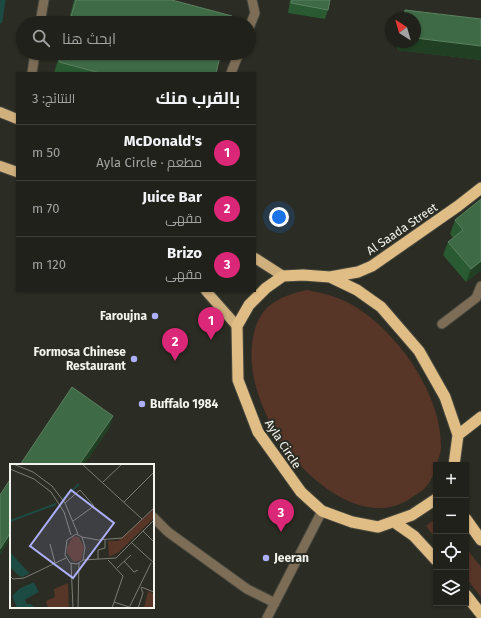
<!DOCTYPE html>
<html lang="ar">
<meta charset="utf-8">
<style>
:root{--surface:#20211a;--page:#2d2e27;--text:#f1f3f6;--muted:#a2a3a2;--line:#3d3e39;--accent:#db2777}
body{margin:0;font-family:"Fira Sans",Cairo,sans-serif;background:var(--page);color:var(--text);direction:rtl}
.controls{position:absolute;right:12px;bottom:12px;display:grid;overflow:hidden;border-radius:0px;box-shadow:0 1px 3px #0004}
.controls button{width:36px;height:36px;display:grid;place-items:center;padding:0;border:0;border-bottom:1px solid var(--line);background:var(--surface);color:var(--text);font:20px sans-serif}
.compass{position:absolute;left:385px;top:12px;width:36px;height:36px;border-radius:50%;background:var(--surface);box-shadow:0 1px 3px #0004;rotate:323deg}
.you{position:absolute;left:279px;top:217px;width:14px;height:14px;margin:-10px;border:3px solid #fff;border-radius:50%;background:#1a73e8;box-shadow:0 0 0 6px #1a73e833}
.badge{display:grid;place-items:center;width:26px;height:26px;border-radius:50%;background:var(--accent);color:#fff;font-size:13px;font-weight:700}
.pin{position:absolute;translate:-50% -33px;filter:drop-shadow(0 1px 2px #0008)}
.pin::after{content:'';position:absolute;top:21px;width:14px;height:12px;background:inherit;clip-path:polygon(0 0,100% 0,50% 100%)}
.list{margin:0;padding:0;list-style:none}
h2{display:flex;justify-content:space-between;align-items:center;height:52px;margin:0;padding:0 16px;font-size:17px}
h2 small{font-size:13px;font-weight:400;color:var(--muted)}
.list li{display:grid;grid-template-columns:26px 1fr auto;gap:12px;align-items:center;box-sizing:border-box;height:56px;padding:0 16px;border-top:1px solid var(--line)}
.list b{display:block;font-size:15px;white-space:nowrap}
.list p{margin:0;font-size:13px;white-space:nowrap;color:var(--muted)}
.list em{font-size:13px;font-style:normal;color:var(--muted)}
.icon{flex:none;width:22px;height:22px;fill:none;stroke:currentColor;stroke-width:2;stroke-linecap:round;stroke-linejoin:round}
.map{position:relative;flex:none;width:481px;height:618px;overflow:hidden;direction:ltr}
.search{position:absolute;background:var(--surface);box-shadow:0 1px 3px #0004;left:16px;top:16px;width:240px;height:44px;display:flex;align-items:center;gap:10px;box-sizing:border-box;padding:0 14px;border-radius:22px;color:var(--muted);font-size:15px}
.panel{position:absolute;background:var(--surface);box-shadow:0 1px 3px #0004;left:16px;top:72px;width:240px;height:220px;border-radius:0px;direction:rtl}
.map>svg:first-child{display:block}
</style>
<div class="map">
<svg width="481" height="618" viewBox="0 0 481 618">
<rect width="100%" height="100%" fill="#2b2c23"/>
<path fill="#573527" d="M 307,290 C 322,293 335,296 349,303 C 395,328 442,393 441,447 C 441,454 437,462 436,467 C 434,474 430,483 424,489 C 421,492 415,495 411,498 C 362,532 297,472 274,430 C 258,401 246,366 254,333 C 256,323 261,313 269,306 C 280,297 293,293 307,290 Z
M 436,518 L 436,539 L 426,526 Z
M 466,548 L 481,567 L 481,597 L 466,578 Z"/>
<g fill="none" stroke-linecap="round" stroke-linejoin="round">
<path stroke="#1b4b43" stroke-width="5" d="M 0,21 L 3,0"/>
<g stroke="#47483f" stroke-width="11">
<path id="service" d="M 40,23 L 44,0
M 249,28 L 255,13 L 252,0
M 32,73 L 35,53
M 231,73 L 239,53
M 442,324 L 476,298 L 481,286
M 153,517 L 168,532 L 247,589 L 275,603
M 267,618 L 322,511"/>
</g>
<g stroke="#47483f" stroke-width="12">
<path id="primary" d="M 0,112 L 17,119
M 0,166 L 17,172
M 255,258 L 283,276
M 206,291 L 237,326"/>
</g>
<g stroke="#47483f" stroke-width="13">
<path id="trunk" d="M 330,277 L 358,272 L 372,266 L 458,206 L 481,188
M 458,435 L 481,417
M 436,499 L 412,515 L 378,527 L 352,522 L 322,511 L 301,492 L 258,432 L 238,380 L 237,326 L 249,305 L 266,288 L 283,276 L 303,275 L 330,277 L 357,290 L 381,307 L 419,351 L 445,397 L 458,435 L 454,465
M 466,519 L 481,540
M 394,522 L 414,536 L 436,560
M 466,595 L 481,614"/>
</g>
<use href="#service" stroke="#7d6d56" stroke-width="9"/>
<use href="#primary" stroke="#d0b07d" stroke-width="10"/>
<use href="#trunk" stroke="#e0bd85" stroke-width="11"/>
</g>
<path fill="#295a31" d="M 74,0 L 172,0 L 230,23 L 68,23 Z
M 290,0 L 330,0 L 328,10 L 325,19 L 288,13 Z
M 405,10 L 481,19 L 481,60 L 397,50 L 398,42 L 415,42 L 415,18 L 402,18 Z
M 60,53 L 221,53 L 216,73 L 54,73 Z
M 481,199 L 481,270 L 466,282 L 443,255 L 448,242 L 453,238 L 450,234 L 455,220 Z"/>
<path fill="#214023" d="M 415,38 L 481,46 L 481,60 L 397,50 L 400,42 L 415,42 Z
M 481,261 L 481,270 L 466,282 L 471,269 Z
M 113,416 L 109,429 L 84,465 L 79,465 Z
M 11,532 L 11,538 L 0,555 L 0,549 Z"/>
<path fill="#3f6a46" stroke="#5b8060" d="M 76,0 L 172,0 L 232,16 L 230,23 L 69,23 Z
M 292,0 L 330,0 L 328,10 L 291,3 Z
M 405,10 L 481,19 L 481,46 L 415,38 L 415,18 L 404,18 Z
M 61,53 L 221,53 L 216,73 L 100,73 L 59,62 Z
M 481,199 L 481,261 L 471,269 L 448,242 L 463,230 L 455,220 Z
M 72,387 L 113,416 L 79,465 L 20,465 Z
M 11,478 L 11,532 L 0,549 L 0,495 Z"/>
<g fill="#adaffb" stroke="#2b2c23" stroke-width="1.5">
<circle cx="155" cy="316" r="4"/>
<circle cx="134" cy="359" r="4"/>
<circle cx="142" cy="404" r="4"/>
<circle cx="266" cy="558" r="4"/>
</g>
<g text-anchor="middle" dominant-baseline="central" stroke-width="4" stroke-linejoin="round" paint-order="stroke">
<g font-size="12" fill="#f3f4ee" stroke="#2b2c23">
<text transform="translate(402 229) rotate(-34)">Al Saada Street</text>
<text transform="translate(283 444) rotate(57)">Ayla Circle</text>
</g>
<g font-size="12" font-weight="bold" fill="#f3f4ee" stroke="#2b2c23" text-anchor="end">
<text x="147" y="316">Faroujna</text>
<text x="126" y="352">Formosa Chinese<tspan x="126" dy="14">Restaurant</tspan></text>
<text x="150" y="404" text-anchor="start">Buffalo 1984</text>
<text x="274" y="558" text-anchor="start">Jeeran</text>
</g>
</g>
<g transform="translate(10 464)">
<rect width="144" height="144" fill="#2b2c23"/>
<path d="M 144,45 L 144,54 L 109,88 L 99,93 L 98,77 L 108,77 ZM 63,72 L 69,73 L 74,83 L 71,96 L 64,98 L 57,89 L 57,83 ZM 58,119 L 59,144 L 38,144 L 36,137 L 45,133 L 44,125 ZM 138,127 L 144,130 L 144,144 L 134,144 Z" fill="#573527"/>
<path d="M 0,88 L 18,108 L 20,109 L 12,113 L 8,111 L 0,103 ZM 24,118 L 29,128 L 15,136 L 26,144 L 6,143 L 2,132 L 10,124 Z" fill="#1b4b43"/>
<path d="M 0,114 L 8,123 L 26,116 L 31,129 L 18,137 L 24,138 L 28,144 L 23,140 L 17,140 L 15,136 L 29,128 L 24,118 L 10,124 L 2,131 L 7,144 L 4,144 L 0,132 L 4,127 L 0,128 L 6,122 Z" fill="#2b2c23"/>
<path fill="none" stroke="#1b4b43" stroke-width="2" d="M 53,35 L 69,20M 0,57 L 46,40"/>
<path fill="none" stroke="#7b7c74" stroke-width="1" d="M 3,0 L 23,8 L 42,22 L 55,39 L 68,70M 72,0 L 132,55M 0,5 L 24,15 L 41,28 L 54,48 L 61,71M 93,18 L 112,0M 114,38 L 144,8M 55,39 L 70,26 L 84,42 L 63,57M 133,67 L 144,78M 66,70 L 72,73 L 75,83 L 73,96 L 67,100 L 60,99 L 55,91 L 57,76 ZM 72,73 L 88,76 L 112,74 L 144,44M 122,79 L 144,99M 40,80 L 45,99M 88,95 L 88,86 L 95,84 L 95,75M 73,96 L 106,94 L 144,56M 98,96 L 113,112 L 102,144M 114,97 L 124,108 L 128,106M 61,99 L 63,144M 107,104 L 121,91M 0,112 L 3,115 L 14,114 L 56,94M 131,123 L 144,128M 104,138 L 119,143M 68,144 L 69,99M 119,144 L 141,99M 128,144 L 133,129 L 131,124"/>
<path fill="#adaffb" fill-opacity="0.15" stroke="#adaffb" stroke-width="2" d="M 61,26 L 104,59 L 63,114 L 20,82 Z"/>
<rect width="144" height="144" fill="none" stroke="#f3f4ee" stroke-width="2"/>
</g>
</svg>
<div class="controls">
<button>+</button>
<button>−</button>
<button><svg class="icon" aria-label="locate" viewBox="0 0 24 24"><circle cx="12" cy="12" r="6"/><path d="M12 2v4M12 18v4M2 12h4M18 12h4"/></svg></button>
<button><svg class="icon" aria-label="layers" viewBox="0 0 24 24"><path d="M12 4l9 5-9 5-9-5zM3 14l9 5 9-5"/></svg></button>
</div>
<svg class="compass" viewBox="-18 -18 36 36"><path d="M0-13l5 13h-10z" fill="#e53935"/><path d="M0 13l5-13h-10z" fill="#a2a3a2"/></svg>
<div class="you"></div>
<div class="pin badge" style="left:211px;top:340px">1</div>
<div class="pin badge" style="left:175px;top:361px">2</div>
<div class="pin badge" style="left:281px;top:532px">3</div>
<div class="search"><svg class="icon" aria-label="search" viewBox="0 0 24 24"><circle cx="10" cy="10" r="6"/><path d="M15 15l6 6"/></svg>ابحث هنا</div>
<section class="panel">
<h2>بالقرب منك<small>النتائج: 3</small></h2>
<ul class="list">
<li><span class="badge">1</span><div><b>McDonald's</b><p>مطعم · Ayla Circle</p></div><em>50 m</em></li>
<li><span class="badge">2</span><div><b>Juice Bar</b><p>مقهى</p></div><em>70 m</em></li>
<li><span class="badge">3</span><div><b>Brizo</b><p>مقهى</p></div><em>120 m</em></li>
</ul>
</section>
</div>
